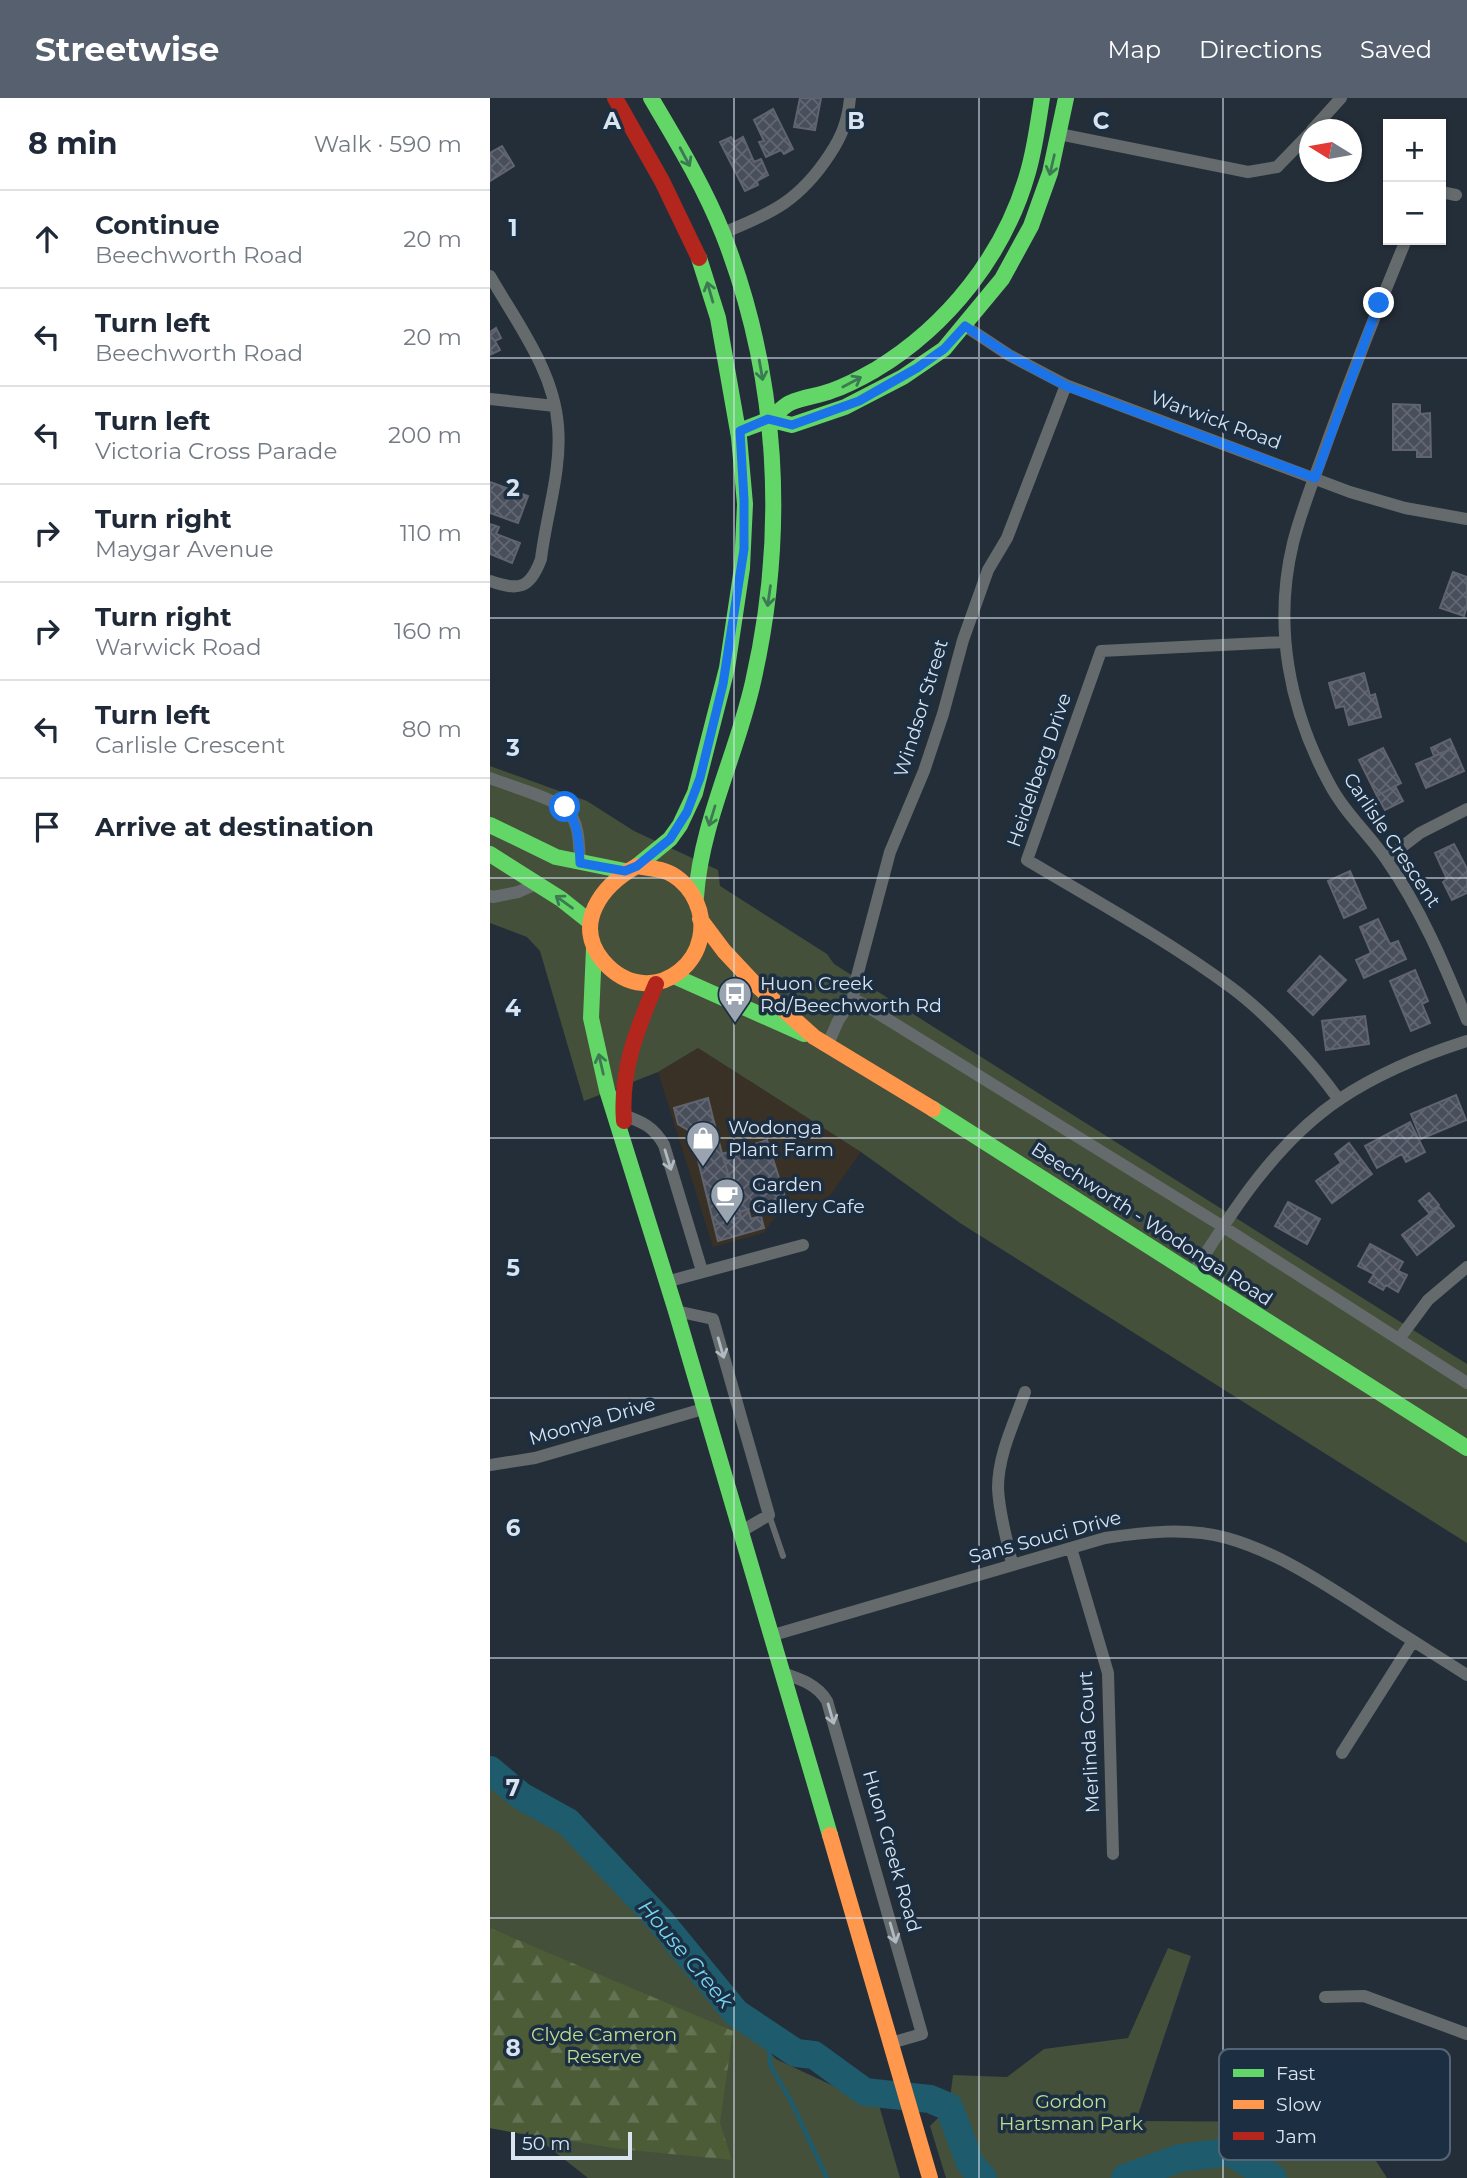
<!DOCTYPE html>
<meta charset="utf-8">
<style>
:root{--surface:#fff;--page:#f6f6f7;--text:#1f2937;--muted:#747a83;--line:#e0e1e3;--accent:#56606e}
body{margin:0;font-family:Montserrat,sans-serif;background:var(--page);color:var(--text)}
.controls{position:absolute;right:21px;top:21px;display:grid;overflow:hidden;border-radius:0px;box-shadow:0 2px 5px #0004}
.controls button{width:63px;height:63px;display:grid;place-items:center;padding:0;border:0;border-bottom:2px solid var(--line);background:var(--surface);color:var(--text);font:35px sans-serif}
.compass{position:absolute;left:809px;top:21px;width:63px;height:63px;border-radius:50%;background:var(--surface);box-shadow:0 2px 5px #0004;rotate:281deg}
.scale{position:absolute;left:21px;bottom:18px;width:121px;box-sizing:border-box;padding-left:7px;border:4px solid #d9e4f1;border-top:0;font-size:19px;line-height:24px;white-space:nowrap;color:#d9e4f1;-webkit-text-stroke:5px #1c2e41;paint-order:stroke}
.stop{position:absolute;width:21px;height:21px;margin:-16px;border:5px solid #1a73e8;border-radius:50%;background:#fff}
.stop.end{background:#1a73e8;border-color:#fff;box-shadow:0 2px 7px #0008}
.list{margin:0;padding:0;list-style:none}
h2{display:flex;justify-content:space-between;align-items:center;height:91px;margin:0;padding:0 28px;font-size:30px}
h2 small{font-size:23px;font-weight:400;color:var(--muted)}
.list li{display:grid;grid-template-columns:46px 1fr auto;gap:21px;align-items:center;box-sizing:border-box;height:98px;padding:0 28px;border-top:2px solid var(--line)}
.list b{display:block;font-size:26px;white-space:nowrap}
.list p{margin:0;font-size:23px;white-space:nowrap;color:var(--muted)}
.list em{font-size:23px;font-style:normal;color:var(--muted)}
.icon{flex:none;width:38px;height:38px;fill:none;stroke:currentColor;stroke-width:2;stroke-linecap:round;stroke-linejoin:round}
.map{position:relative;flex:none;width:977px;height:2080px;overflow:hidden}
header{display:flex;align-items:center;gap:42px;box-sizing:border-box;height:98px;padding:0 35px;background:var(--accent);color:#fff}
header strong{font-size:33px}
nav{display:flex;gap:38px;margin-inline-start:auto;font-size:24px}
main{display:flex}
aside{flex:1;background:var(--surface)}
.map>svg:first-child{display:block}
</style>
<header>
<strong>Streetwise</strong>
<nav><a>Map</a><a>Directions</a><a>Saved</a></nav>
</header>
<main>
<aside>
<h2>8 min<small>Walk · 590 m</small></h2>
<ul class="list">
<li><svg class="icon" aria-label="ahead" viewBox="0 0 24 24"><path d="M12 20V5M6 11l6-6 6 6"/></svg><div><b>Continue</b><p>Beechworth Road</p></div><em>20 m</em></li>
<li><svg class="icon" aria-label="left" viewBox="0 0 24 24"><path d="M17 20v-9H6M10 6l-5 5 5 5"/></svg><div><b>Turn left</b><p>Beechworth Road</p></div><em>20 m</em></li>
<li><svg class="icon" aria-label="left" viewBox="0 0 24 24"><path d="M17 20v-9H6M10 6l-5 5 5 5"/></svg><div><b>Turn left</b><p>Victoria Cross Parade</p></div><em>200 m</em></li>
<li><svg class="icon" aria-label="right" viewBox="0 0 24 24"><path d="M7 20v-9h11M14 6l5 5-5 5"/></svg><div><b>Turn right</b><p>Maygar Avenue</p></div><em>110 m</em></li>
<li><svg class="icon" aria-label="right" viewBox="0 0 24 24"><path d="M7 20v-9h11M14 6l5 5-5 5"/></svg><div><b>Turn right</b><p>Warwick Road</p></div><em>160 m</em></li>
<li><svg class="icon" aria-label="left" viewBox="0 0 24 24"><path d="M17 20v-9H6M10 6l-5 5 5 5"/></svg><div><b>Turn left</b><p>Carlisle Crescent</p></div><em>80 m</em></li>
<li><svg class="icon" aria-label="arrive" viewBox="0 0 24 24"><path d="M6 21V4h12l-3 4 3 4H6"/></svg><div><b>Arrive at destination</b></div></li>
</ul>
</aside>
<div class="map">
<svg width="977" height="2080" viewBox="0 0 977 2080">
<defs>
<pattern id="forest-firs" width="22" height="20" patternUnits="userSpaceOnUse" patternTransform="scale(1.75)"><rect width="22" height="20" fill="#4b5c37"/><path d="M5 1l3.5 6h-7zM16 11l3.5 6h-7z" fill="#647354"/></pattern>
<pattern id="building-cross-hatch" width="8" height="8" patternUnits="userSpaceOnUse" patternTransform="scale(1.75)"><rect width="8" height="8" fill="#494e5b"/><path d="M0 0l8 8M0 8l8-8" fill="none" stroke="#636773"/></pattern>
</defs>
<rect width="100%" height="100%" fill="#242e39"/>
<path fill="#393125" d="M 208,950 L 371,1054 L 330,1112 L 314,1108 L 298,1112 L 284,1120 L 274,1135 L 223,1149 L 168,974 Z"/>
<path fill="#44503a" d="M 0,668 L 97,703 L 144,733 L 228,772 L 230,788 L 337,856 L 344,866 L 977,1266 L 977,1445 L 470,1125 L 371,1054 L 208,950 L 168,974 L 94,1003 L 50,853 L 37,839 L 0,825 Z
M 0,1662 L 85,1740 L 138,1795 L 183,1854 L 286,1961 L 367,1999 L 387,2000 L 410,2080 L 98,2080 L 46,2039 L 0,2030 Z
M 678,1850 L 701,1858 L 646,2023 L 838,2024 L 868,2035 L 897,2080 L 456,2080 L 440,2028 L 459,2009 L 463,1977 L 517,1979 L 554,1951 L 638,1940 Z"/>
<path fill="url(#forest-firs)" d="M 0,1830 L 243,1933 L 230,2025 L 242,2062 L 130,2051 L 0,2030 Z"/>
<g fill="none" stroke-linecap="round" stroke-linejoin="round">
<path stroke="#1e5b6c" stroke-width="4.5" d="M 277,1936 L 281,1969 L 301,2003 L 337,2080"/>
<path stroke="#1e5b6c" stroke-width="28" d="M 0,1672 L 31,1698 L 78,1724 L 168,1820 L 246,1915 L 306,1955 L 324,1957 L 375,1994 L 440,2001 L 459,2009 L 480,2065 L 493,2080
M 635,2080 L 690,2060 L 740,2054 L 783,2080"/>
</g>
<path fill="url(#building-cross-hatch)" stroke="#60646f" stroke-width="2" d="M 310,0 L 331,0 L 325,32 L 304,29 Z
M 283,11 L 303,51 L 294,56 L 291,52 L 276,59 L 269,44 L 274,43 L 264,22 Z
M 241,39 L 244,44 L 253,39 L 264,64 L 271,61 L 278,77 L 267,83 L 268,87 L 255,93 L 230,44 Z
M 12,48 L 24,68 L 0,83 L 0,55 Z
M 6,230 L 11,240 L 5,243 L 10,252 L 0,257 L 0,234 Z
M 903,306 L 930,307 L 930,316 L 940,315 L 941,359 L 927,359 L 927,352 L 903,352 Z
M 0,384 L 38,398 L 28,425 L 0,415 Z
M 0,426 L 9,429 L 6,436 L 30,445 L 22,465 L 0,456 Z
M 963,474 L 977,479 L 977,508 L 974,518 L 950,510 Z
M 874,575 L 880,598 L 885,596 L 891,619 L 859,627 L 854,608 L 846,610 L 839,585 Z
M 960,641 L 964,650 L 944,658 L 941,650 Z
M 893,650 L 911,685 L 887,698 L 869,662 Z
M 964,650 L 974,673 L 936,690 L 926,666 Z
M 905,688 L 913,703 L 895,712 L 887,698 Z
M 964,746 L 977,771 L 977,795 L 962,802 L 953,784 L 957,781 L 945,755 Z
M 860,773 L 876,810 L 854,820 L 838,783 Z
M 888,821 L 900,846 L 908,843 L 916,861 L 874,880 L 866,862 L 881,855 L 870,829 Z
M 830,858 L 856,882 L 823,917 L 798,893 Z
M 925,872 L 938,903 L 932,906 L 940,925 L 921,933 L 900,883 Z
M 875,918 L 879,946 L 836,952 L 832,923 Z
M 966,997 L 976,1022 L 931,1041 L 921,1016 Z
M 218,1000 L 232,1056 L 251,1119 L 224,1127 L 201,1034 L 188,1026 L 184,1010 Z
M 920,1024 L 935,1054 L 916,1064 L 912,1056 L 887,1070 L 875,1048 Z
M 277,1042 L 295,1099 L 250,1114 L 232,1056 Z
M 859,1045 L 882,1076 L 842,1105 L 826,1083 L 851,1065 L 845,1056 Z
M 939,1095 L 949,1107 L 939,1115 L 929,1103 Z
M 798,1104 L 830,1121 L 817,1146 L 785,1128 Z
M 949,1109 L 964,1128 L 927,1157 L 912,1137 Z
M 258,1111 L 261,1121 L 271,1118 L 274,1130 L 228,1143 L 224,1127 L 251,1119 L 250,1114 Z
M 880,1146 L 913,1164 L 908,1173 L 917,1177 L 908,1194 L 896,1187 L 893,1192 L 879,1184 L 884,1176 L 868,1168 Z"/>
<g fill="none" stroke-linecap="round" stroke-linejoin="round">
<path stroke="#656b6c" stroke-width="6" d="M 279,1417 L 293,1458"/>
<path stroke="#656b6c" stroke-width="12" d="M 822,32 L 851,0
M 569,36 L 758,74 L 787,69 L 820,35
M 951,94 L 966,97
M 233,135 C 283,115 310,102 340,56 C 352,38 358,22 360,0
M 916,142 C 889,207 863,273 839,339 C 827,374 812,409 803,445 C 783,528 799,611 839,685 C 854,714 878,735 896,761 C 931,811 954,866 977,922
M 0,178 C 27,225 64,273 68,328 C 72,372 56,418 51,461 C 40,491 29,493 0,483
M 475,228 L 519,257 L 576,287 L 860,394 L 915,410 L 977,421
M 0,301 L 65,308
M 794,544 L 611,553 L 537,762 C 606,803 677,842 742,890 C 778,917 823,965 849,1002
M 0,680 C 17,687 66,701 77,712 C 90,725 89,748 90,765
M 896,761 L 930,735 L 977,711
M 0,798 L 3,799 L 28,794 L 46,786
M 363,900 L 732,1128 L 977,1285
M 337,948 L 348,923 L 363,900 L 366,882 L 400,754 L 434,673 L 453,616 L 473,542 L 498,472 L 517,440 L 576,287
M 133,1017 C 153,1024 164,1029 174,1047 L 212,1173
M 702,1177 C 742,1113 786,1044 850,1001 C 889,975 933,957 977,943
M 176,1184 L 313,1147
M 186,1213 L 223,1221 L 279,1417 L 250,1434
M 909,1241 L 938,1202 L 977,1169
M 0,1367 L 45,1360 L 213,1311
M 581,1450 L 618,1575 L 623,1756
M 522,1466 C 517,1441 509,1416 508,1390 C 508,1357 524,1325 535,1294
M 280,1538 L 615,1440 C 654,1434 698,1429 737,1440 C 786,1454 827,1481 869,1508 C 905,1532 941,1554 977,1577
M 292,1575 C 310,1581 327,1586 337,1603 L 432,1936 L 401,1945
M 852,1655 L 923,1543
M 835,1899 L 874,1898 L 977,1936"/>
<path stroke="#63d668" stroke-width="16" d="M 161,0 C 187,44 214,88 233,136 C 289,279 297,435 263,584 C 247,656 211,725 206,799
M 278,321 L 302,327 L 355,309 L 413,279 L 454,251 L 512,181 L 541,128 L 560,75 L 576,0
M 249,333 C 259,329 270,326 279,321 C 286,317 292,309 300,305 C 313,299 328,298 341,293 C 356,288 371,280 385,272 C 458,228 515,156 538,74 C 545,50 548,25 552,0
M 0,727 L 66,759 L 135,773
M 0,756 L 71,801 L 100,824
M 147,768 L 180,741 L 190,727 L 205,695 L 237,570 L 252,470 L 255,406 L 249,339 L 228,220 L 209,160
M 104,850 L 101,920 L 117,992 L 186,1213 L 340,1737
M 186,879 L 314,936
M 443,1011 L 977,1350"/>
<path stroke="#ff974d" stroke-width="16" d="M 147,768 C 156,770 165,770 174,773 C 185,776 196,786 202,796 C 238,856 162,920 113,863 C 82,826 112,787 147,768 Z
M 210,821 L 234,853 L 263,884 L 324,939 L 443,1011
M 340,1737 L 440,2080"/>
<path stroke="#b3261e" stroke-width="16" d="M 125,0 L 172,83 L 209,160
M 134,1023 C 130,973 147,931 166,886"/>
</g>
<defs><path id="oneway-shaft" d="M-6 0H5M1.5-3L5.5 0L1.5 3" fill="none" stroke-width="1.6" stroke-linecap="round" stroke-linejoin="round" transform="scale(1.75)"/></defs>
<g stroke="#3c7a53">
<use href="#oneway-shaft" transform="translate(195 59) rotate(62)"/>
<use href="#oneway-shaft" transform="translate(562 67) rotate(103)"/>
<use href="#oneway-shaft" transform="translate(220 194) rotate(-106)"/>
<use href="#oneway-shaft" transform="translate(271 272) rotate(80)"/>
<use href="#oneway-shaft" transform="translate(362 284) rotate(-28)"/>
<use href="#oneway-shaft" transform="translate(279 498) rotate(98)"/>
<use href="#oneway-shaft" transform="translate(222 718) rotate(107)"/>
<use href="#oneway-shaft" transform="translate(74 804) rotate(-144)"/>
<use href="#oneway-shaft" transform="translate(111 966) rotate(-103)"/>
</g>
<g stroke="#b0bac2">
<use href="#oneway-shaft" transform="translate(178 1062) rotate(73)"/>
<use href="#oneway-shaft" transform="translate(231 1250) rotate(74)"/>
<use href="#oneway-shaft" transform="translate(341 1616) rotate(74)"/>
<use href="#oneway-shaft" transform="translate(403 1835) rotate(74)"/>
</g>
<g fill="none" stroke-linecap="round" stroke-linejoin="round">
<path stroke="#1a73e8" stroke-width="9" d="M 75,709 C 89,725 89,745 90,765 L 135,773 L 147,768 L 180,741 L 197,714 L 210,680 L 233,586 L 254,451 L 254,402 L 250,333 L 278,321 L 302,327 L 369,303 L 427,270 L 454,251 L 475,228 L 519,257 L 576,288 L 825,380 L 889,205"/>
</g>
<path fill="none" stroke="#d9e4f1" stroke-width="2" stroke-opacity="0.55" d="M 244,0 L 244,2080M 489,0 L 489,2080M 733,0 L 733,2080M 0,260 L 977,260M 0,520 L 977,520M 0,780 L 977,780M 0,1040 L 977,1040M 0,1300 L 977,1300M 0,1560 L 977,1560M 0,1820 L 977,1820"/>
<defs>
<g id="bus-pin" transform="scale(1.75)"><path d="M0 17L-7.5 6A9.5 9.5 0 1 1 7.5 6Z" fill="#9aa4b1" stroke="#1c2e41"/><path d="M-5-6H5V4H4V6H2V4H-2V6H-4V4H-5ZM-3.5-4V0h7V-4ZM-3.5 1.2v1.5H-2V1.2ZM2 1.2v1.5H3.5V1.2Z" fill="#fff"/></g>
<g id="shop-pin" transform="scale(1.75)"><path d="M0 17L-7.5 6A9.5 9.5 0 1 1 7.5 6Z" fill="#9aa4b1" stroke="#1c2e41"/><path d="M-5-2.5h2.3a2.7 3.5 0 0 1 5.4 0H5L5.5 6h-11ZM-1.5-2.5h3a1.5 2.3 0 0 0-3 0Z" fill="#fff"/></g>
<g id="cafe-pin" transform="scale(1.75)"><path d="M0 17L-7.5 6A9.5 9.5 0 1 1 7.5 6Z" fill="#9aa4b1" stroke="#1c2e41"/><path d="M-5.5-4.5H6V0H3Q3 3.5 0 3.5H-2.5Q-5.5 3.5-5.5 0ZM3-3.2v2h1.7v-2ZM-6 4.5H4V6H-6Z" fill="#fff"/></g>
</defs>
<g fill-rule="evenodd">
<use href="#bus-pin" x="245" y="896"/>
<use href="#shop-pin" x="213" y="1040"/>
<use href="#cafe-pin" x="237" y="1097"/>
</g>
<g text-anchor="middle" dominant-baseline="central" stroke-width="7" stroke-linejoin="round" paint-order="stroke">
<g font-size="19" fill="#d9e4f1" stroke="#1c2e41">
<text transform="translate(726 322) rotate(20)">Warwick Road</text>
<text transform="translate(431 610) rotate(-73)">Windsor Street</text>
<text transform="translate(549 672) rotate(-71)">Heidelberg Drive</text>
<text transform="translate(902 742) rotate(56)">Carlisle Crescent</text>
<text transform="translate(662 1126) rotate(33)">Beechworth - Wodonga Road</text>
<text transform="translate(102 1323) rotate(-16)">Moonya Drive</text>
<text transform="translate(555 1439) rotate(-15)">Sans Souci Drive</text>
<text transform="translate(599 1644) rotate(-93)">Merlinda Court</text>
<text transform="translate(402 1753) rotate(74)">Huon Creek Road</text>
</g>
<g font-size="19" fill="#d9e4f1" stroke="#1c2e41" text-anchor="start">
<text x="270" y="885">Huon Creek<tspan x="270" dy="22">Rd/Beechworth Rd</tspan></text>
<text x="238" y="1029">Wodonga<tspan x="238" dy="22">Plant Farm</tspan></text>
<text x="262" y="1086">Garden<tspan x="262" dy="22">Gallery Cafe</tspan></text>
</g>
<g font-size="19" fill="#bedd95" stroke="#1c2e41">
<text x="114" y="1936">Clyde Cameron<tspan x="114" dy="22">Reserve</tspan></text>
<text x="581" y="2003">Gordon<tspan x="581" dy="22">Hartsman Park</tspan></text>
</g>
<g font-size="21" font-style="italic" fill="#74d6f3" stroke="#1c2e41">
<text transform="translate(196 1856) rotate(50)">House Creek</text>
</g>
</g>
<rect x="729" y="1951" width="231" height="111" rx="10" fill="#1c2e41" stroke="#556576" stroke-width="2"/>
<rect x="743" y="1971" width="31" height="8" fill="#63d668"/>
<rect x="743" y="2002" width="31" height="9" fill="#ff974d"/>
<rect x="743" y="2034" width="31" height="8" fill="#b3261e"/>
<g font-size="19" fill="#d9e4f1">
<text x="786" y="1982">Fast</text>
<text x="786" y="2013">Slow</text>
<text x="786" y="2045">Jam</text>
</g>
<g font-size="23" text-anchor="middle" font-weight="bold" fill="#d9e4f1" stroke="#1c2e41" stroke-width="7" stroke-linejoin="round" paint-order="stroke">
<text x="122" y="31">A</text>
<text x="366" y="31">B</text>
<text x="611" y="31">C</text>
<text x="23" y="138">1</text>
<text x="23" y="398">2</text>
<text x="23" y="658">3</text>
<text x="23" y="918">4</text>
<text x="23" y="1178">5</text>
<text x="23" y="1438">6</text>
<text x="23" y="1698">7</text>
<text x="23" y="1958">8</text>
</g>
</svg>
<div class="controls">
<button>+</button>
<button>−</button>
</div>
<svg class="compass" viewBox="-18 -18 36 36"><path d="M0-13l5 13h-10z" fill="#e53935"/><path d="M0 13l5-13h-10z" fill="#747a83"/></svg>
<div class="scale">50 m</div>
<div class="stop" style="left:75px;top:709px"></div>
<div class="stop end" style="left:889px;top:205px"></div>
</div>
</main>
